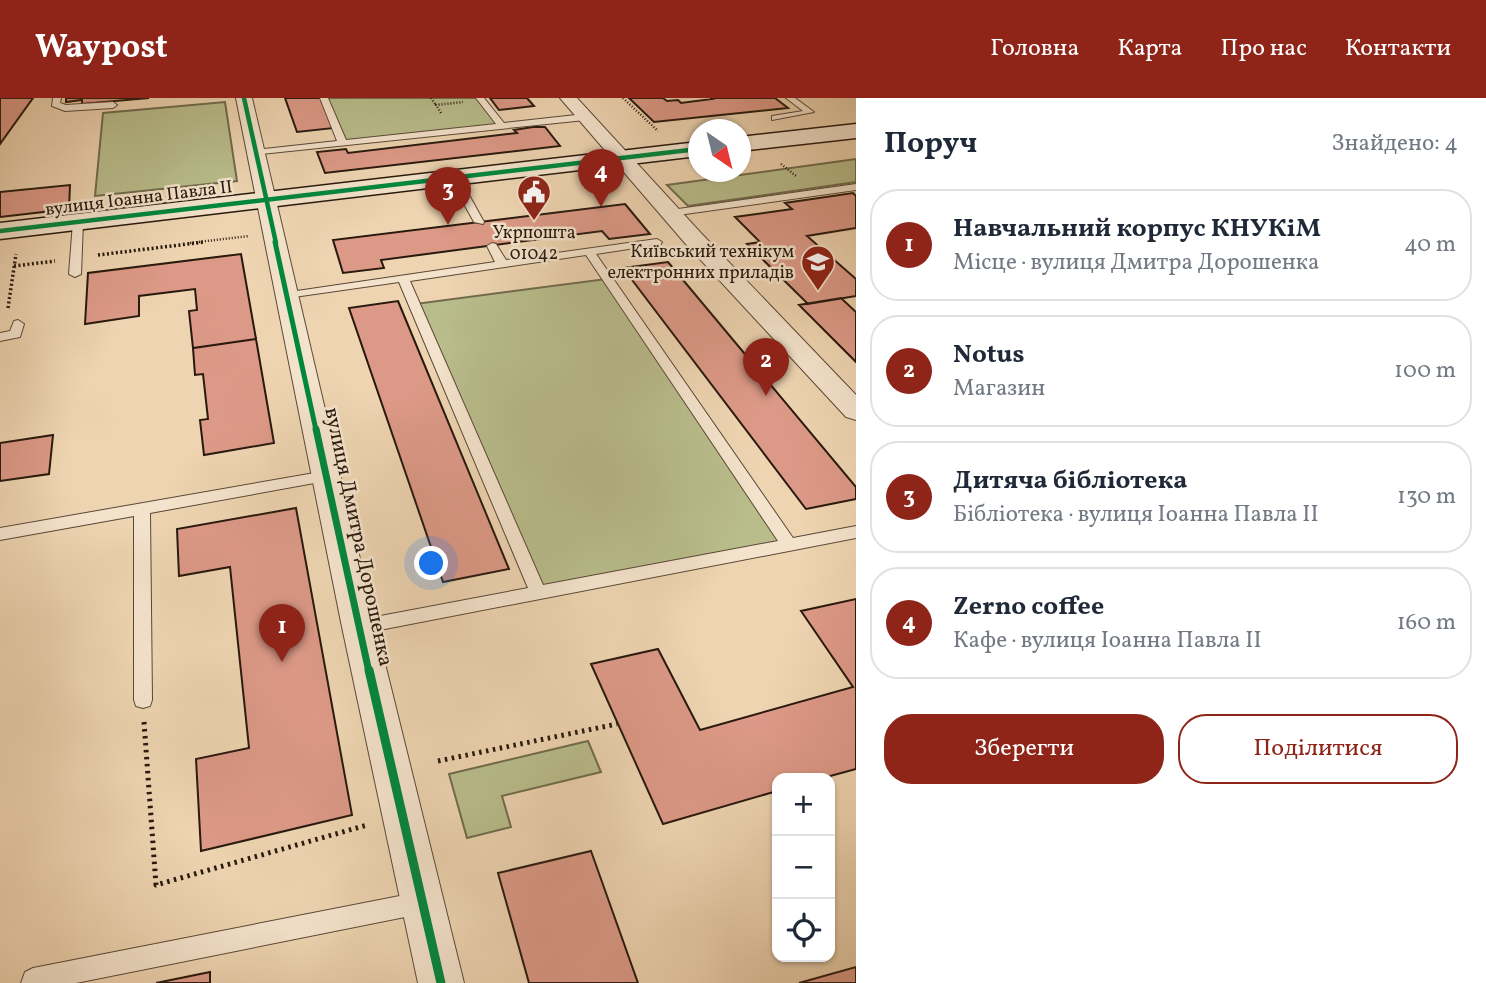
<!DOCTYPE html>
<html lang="uk">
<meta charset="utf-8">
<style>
:root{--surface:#fff;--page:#f6f6f7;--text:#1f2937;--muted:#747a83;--line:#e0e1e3;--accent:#8f2418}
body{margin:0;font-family:Vollkorn,serif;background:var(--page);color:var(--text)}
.controls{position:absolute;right:21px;bottom:21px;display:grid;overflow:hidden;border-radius:14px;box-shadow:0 2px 5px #0004}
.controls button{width:63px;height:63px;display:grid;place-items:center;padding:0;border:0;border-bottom:2px solid var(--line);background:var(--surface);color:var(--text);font:35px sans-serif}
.compass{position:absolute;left:688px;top:21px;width:63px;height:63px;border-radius:50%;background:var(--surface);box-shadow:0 2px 5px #0004;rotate:145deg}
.you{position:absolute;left:432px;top:466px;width:24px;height:24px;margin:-18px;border:5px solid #fff;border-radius:50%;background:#1a73e8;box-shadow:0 0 0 10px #1a73e833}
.badge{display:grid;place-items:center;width:46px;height:46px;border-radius:50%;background:var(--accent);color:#fff;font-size:23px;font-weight:700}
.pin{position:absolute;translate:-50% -58px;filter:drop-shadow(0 2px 4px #0008)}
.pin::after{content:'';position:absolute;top:37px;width:24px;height:21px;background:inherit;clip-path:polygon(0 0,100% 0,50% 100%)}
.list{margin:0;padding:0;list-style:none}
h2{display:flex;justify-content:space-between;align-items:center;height:91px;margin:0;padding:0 28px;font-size:30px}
h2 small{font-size:23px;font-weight:400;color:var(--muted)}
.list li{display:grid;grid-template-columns:46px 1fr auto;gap:21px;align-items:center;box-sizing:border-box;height:112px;margin:0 14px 14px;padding:0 14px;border:2px solid var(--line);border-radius:28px}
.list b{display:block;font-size:26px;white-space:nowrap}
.list p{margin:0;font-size:23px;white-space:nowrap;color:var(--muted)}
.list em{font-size:23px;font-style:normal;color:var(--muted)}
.actions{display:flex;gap:14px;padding:21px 28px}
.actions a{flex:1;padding:16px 0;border:2px solid var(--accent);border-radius:28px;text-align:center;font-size:24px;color:var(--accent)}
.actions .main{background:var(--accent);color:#fff}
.icon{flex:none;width:38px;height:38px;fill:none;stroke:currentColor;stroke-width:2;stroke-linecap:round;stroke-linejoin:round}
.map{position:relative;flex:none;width:856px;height:885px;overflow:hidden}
header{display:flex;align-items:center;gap:42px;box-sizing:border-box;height:98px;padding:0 35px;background:var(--accent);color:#fff}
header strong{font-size:33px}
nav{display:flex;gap:38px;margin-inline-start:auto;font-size:24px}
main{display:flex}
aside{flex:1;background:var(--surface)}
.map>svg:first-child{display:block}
</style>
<header>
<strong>Waypost</strong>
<nav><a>Головна</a><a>Карта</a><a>Про нас</a><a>Контакти</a></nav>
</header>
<main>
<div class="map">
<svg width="856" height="885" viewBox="0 0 856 885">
<rect width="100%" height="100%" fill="#eed4b1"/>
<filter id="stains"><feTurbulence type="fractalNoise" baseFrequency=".00286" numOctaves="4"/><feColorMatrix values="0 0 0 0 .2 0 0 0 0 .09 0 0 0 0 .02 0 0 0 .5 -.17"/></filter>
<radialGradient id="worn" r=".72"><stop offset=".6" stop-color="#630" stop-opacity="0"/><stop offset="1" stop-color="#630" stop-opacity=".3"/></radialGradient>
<path fill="#b9bd8c" stroke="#706b4d" stroke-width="2" d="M 324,0 L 479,0 L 502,28 L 343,46 Z
M 225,4 L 237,83 L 95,98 L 103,15 Z
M 856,61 L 856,84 L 688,108 L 667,87 Z
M 606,181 L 789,446 L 538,494 L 415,206 Z
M 588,643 L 601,674 L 502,698 L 511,729 L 467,740 L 449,676 Z"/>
<path fill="#dc9987" stroke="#28190e" stroke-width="2" d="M 0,0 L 33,0 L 0,46 Z
M 66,0 L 149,0 L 82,6 L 82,2 L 66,4 Z
M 285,0 L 321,0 L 334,30 L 297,34 Z
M 490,0 L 527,0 L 534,8 L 499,12 Z
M 629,0 L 663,0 L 667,3 L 678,2 L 681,5 L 712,1 L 710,0 L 775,0 L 788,10 L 654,24 Z
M 533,29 L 545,29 L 560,48 L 325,75 L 317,54 L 346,51 L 348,55 L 517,35 L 514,32 Z
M 70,87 L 69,111 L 0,119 L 0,94 Z
M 853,95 L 856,98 L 856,130 L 807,138 L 856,181 L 856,198 L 808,206 L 747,146 L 760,144 L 735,119 L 792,111 L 785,105 Z
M 625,106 L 650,136 L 609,141 L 602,133 L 381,162 L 384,170 L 343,175 L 333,142 Z
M 241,156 L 256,241 L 193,250 L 189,213 L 197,212 L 195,191 L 139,198 L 139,218 L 85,226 L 88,175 Z
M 668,164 L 856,389 L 856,401 L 806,411 L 623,170 Z
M 841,200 L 856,214 L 856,264 L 799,207 Z
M 398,203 L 509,471 L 443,484 L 349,210 Z
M 256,241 L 274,345 L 204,357 L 200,322 L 208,321 L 203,276 L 195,277 L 193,250 Z
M 53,337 L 49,376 L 0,383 L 0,345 Z
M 296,410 L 352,717 L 201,753 L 196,661 L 249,650 L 230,469 L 179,478 L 177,431 Z
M 856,501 L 856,671 L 823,680 L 777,680 L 777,693 L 663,726 L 591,566 L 658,551 L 700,632 L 853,589 L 801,513 Z
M 591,753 L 638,885 L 529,885 L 498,775 Z
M 856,869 L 856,885 L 799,885 Z
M 210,874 L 210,885 L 156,885 Z"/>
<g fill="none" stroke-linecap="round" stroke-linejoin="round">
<g stroke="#5a4837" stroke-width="2">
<path id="lane" d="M 53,0 L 61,0 L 60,5 L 66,7 L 113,4 L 117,7 L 113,10 L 65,13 L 52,8 Z
M 320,0 L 328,0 L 346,42 L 496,26 L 476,0 L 484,0 L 504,25 L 585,16 L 589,19 L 585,22 L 252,57 L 250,55 L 255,52 L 337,43 Z
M 786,0 L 795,0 L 814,14 L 772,22 L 772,18 L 803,13 Z
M 454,76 L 459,79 L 484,124 L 483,126 L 474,124 L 449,79 Z
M 856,86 L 856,92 L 671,118 L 666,115 L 671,112 Z
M 78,121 L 83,124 L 81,176 L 75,179 L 69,176 L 73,124 Z
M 657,141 L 662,144 L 661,146 L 596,156 L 793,440 L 856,428 L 856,440 L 359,536 L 353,534 L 350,529 L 353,524 L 359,522 L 528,490 L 399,184 L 287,200 L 281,197 L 283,195 L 495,164 L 487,148 L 492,145 L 496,146 L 506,162 ZM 586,157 L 778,443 L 543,487 L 410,183 Z
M 18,222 L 24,226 L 20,239 L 0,243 L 0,235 L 10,233 L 14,223 Z
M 326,373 L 331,374 L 333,378 L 331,382 L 150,415 L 152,602 L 150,608 L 143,610 L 136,608 L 134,602 L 134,418 L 0,442 L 0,430 Z
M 420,794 L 428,797 L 431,805 L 428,813 L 420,816 L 76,885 L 21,885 L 25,874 L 33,870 Z"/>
</g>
<g stroke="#5a4837" stroke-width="2">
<path id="street" d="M 236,0 L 252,0 L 376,529 L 464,885 L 418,885 L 342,529 Z
M 560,0 L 577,0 L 700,134 L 856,297 L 856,322 L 846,319 L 684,144 Z"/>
</g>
<g stroke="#28190e" stroke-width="3">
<path id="secondary" d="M 856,26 L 856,40 L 740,53 L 740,39 Z
M 698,44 L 698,58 L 0,141 L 0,125 Z"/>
</g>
<path stroke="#28190e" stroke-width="2.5" stroke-dasharray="1 2" stroke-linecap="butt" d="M 431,0 L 436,7
M 623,0 L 658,33
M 441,15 L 436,7 L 463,4
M 702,28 L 731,25
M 781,66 L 796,78
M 190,145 L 249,138"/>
<path stroke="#28190e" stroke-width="3.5" stroke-dasharray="2 2.5" stroke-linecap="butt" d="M 98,157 L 204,144
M 14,168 L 55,163
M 8,210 L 16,156"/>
<path stroke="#28190e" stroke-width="5" stroke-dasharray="2.5 4.5" stroke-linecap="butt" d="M 144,624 L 156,787 L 367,727
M 438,663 L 617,626"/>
<use href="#lane" fill="#f4e3cc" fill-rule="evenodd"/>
<use href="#street" fill="#f4e3cc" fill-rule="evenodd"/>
<use href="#secondary" fill="#f4e3cc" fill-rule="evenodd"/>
<g stroke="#f4e3cc" stroke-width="7">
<path id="cycleway-far3" d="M 244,0 L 276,145
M 0,133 L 698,51"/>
</g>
<g stroke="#f4e3cc" stroke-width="9">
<path id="cycleway-far2" d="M 275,144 L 316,332"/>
</g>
<g stroke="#f4e3cc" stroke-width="11">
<path id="cycleway-far1" d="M 316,331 L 369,574"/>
</g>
<g stroke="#f4e3cc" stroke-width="13">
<path id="cycleway" d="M 369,572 L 441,885"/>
</g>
<use href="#cycleway-far3" stroke="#00873e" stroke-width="4.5"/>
<use href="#cycleway-far2" stroke="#00873e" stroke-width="5"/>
<use href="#cycleway-far1" stroke="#00873e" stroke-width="7"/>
<use href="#cycleway" stroke="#00873e" stroke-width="9"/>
</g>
<defs>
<g id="civic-pin" transform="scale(1.75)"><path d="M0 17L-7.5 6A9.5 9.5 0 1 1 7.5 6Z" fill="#8f2418" stroke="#f4e3cc"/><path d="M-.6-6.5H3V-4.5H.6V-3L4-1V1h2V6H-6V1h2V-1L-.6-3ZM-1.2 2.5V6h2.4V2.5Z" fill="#fff"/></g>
<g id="university-pin" transform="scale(1.75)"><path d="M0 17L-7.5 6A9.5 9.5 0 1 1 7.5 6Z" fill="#8f2418" stroke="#f4e3cc"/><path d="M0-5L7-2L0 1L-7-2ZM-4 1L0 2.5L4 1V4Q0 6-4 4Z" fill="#fff"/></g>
</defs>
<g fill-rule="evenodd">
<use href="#civic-pin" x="534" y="94"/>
<use href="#university-pin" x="818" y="164"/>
</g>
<g text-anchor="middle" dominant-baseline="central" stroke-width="5" stroke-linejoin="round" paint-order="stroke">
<g font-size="18" fill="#28190e" stroke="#f4e3cc">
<text transform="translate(139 101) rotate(-7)">вулиця Іоанна Павла II</text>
</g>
<g font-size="18" fill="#28190e" stroke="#f4e3cc">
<text x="534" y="135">Укрпошта<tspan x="534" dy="21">01042</tspan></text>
<text x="794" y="154" text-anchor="end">Київський технікум<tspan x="794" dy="21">електронних приладів</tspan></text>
</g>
<g font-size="21" fill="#28190e" stroke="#f4e3cc">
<text transform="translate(358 439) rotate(78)">вулиця Дмитра Дорошенка</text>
</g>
</g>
<rect width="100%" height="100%" filter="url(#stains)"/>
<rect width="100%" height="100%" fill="url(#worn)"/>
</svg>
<div class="controls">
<button>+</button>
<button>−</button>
<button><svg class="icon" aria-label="locate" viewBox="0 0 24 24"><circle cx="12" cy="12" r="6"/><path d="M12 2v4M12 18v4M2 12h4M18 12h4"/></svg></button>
</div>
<svg class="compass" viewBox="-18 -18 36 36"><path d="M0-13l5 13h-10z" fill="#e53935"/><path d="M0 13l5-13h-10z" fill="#747a83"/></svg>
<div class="you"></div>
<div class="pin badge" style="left:282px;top:564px">1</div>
<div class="pin badge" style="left:766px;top:298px">2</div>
<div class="pin badge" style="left:448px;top:127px">3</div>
<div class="pin badge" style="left:601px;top:109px">4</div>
</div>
<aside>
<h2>Поруч<small>Знайдено: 4</small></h2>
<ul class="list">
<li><span class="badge">1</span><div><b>Навчальний корпус КНУКіМ</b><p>Місце · вулиця Дмитра Дорошенка</p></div><em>40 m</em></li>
<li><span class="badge">2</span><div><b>Notus</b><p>Магазин</p></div><em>100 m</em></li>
<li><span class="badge">3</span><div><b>Дитяча бібліотека</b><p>Бібліотека · вулиця Іоанна Павла II</p></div><em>130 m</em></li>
<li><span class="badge">4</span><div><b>Zerno coffee</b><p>Кафе · вулиця Іоанна Павла II</p></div><em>160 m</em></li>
</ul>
<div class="actions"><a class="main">Зберегти</a><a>Поділитися</a></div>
</aside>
</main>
